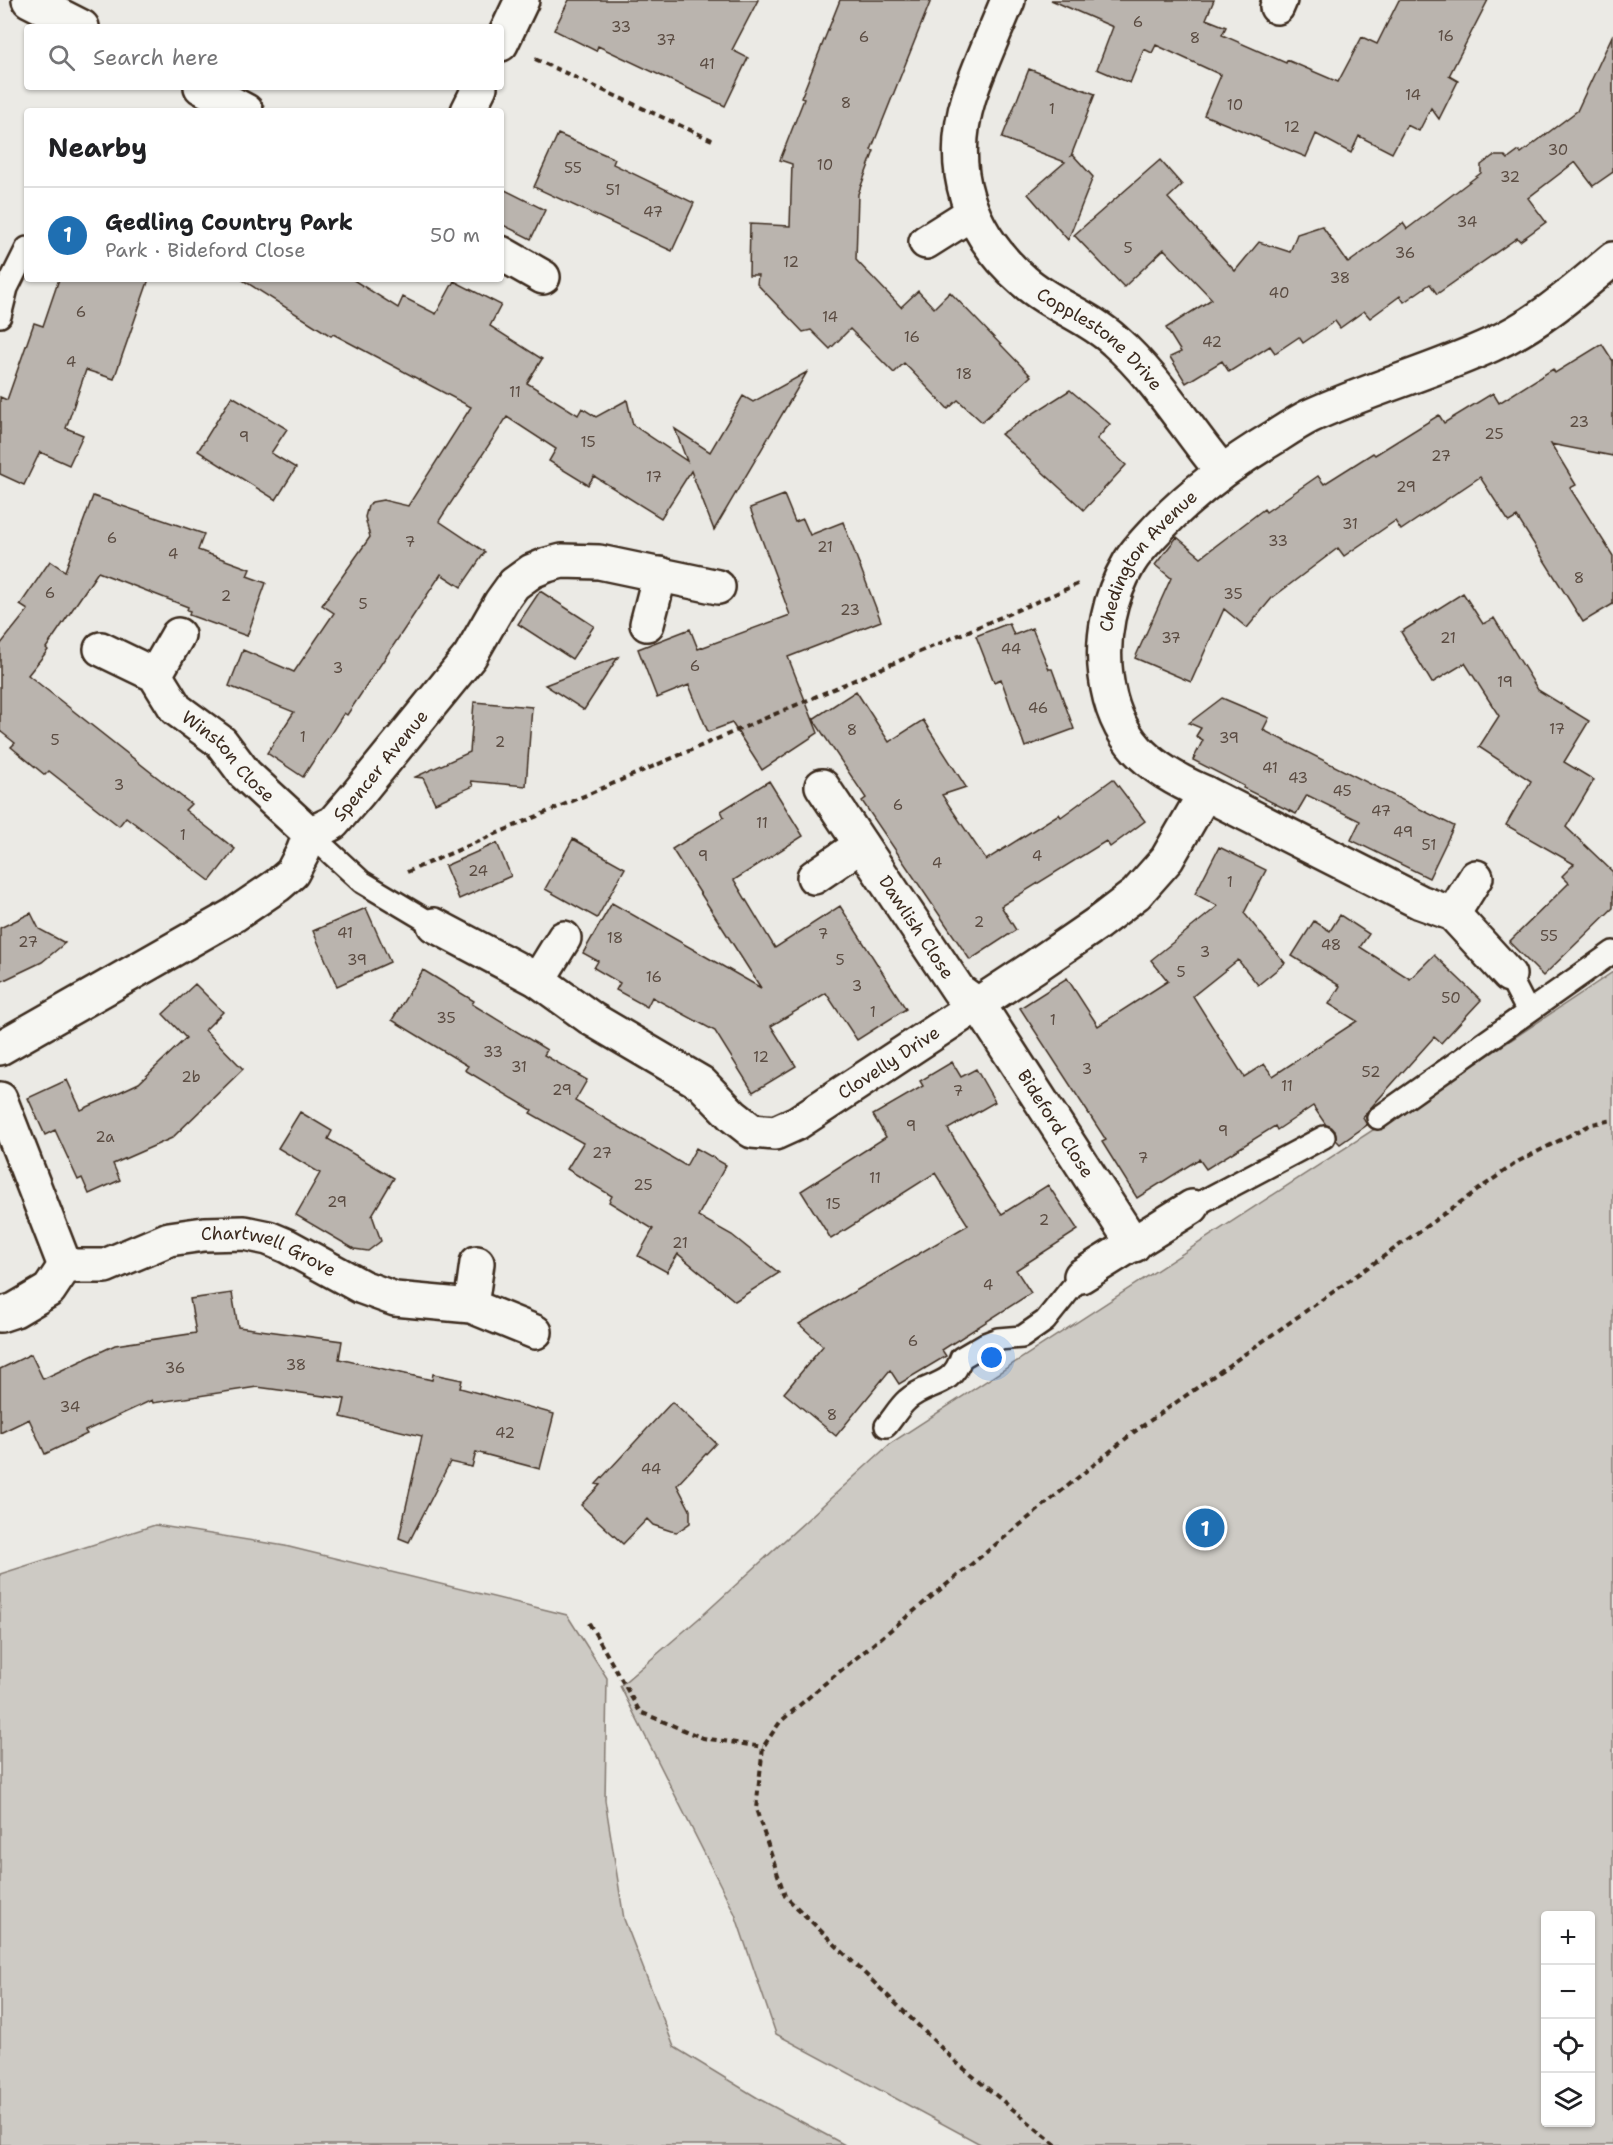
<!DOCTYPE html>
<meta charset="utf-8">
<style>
:root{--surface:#fff;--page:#f6f6f6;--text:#202124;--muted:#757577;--line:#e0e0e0;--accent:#1f6fb2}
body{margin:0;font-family:"Shantell Sans",sans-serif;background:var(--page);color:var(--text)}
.controls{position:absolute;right:18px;bottom:18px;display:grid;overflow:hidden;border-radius:6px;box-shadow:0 2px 4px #0004}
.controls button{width:54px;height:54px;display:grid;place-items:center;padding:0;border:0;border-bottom:2px solid var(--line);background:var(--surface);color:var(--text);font:30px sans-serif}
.you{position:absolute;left:992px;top:1358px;width:21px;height:21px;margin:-15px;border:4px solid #fff;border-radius:50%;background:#1a73e8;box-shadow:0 0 0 9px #1a73e833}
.badge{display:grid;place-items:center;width:39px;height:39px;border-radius:50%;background:var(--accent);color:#fff;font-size:20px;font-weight:700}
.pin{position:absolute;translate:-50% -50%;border:3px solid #fff;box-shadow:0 2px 6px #0006}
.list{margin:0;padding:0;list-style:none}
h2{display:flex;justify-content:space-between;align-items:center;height:78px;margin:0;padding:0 24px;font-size:26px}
h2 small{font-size:20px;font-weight:400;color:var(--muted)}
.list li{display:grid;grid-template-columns:39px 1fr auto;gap:18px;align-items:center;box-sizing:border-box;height:96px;padding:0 24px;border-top:2px solid var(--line)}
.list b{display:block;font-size:22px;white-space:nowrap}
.list p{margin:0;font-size:20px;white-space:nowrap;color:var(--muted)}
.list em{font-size:20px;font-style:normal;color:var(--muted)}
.icon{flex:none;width:33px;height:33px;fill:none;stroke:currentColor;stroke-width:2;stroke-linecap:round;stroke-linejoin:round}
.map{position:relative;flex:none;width:1613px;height:2145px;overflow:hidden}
.search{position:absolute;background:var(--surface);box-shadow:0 2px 4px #0004;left:24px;top:24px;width:480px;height:66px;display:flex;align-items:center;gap:15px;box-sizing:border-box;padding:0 21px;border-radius:6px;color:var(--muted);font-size:22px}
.panel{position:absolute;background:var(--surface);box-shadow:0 2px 4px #0004;left:24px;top:108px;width:480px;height:174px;border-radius:6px}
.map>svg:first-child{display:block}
</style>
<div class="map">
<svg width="1613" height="2145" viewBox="0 0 1613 2145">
<rect width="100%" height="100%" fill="#ebeae5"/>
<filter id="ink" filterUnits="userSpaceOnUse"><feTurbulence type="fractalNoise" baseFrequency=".0167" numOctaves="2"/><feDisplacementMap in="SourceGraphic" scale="12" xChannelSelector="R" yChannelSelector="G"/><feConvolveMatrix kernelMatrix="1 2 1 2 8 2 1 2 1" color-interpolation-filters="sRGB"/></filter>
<g filter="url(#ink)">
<path fill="#cdcac4" stroke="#847a71" stroke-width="1.5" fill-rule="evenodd" d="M 1613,972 L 1613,2145 L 982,2145 L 776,2034 L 735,1914 L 620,1686 L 704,1614 L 891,1443 L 1496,1050 ZM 1546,1916 L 1590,1916 L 1590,2122 L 1546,2122 Z
M 155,1525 L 285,1546 L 567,1615 L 607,1678 L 605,1800 L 624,1919 L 674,2047 L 761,2100 L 845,2145 L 0,2145 L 0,1574 Z"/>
<path fill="#bab4ae" stroke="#3b2a1e" stroke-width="1.5" d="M 569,0 L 758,0 L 732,50 L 748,58 L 725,106 L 598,46 L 596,51 L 554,30 Z
M 840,0 L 931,0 L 871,150 L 874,151 L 858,194 L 856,260 L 901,307 L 918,291 L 934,308 L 950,292 L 1031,376 L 982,422 L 958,400 L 948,409 L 904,363 L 894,373 L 850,329 L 830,349 L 811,330 L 803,332 L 757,284 L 758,275 L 749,275 L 750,224 L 790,226 L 792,164 L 780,160 L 804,99 L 801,98 Z
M 1051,0 L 1214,0 L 1206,19 L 1226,27 L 1222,35 L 1286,63 L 1287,60 L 1338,82 L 1362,37 L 1377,44 L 1399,0 L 1488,0 L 1449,76 L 1458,81 L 1439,119 L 1431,108 L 1419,131 L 1407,125 L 1392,153 L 1359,136 L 1351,153 L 1316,134 L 1306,157 L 1204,115 L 1221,75 L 1156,45 L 1152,53 L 1144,49 L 1130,83 L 1097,69 L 1113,27 Z
M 1613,34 L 1613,172 L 1593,186 L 1575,162 L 1528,198 L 1546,222 L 1520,241 L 1517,238 L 1437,294 L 1430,284 L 1404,302 L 1400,296 L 1370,318 L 1364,311 L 1340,328 L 1335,321 L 1303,343 L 1299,337 L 1275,353 L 1270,346 L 1229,372 L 1222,361 L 1186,383 L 1170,357 L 1181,352 L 1166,328 L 1212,299 L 1164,249 L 1124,287 L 1074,235 L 1160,160 L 1182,185 L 1168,198 L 1235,271 L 1259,242 L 1290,252 L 1297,234 L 1322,226 L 1348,263 L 1403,223 L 1407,229 L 1481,173 L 1481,165 L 1493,156 L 1505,156 L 1508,159 L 1519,151 L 1521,153 L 1577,111 Z
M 1029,69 L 1095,94 L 1071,156 L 1073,155 L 1093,177 L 1068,240 L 1028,194 L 1065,162 L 1002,138 Z
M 558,134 L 615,159 L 613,164 L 694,203 L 672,251 L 534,187 Z
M 501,188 L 545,210 L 531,239 L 501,224 Z
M 59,279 L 149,279 L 114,379 L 86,370 L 66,428 L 83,435 L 69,465 L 40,452 L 24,485 L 0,474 L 0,397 L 7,400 L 34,323 L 43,326 Z
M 241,279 L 352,279 L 398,308 L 403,297 L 436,314 L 454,281 L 501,305 L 490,326 L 542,359 L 527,383 L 578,415 L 582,408 L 596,417 L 627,400 L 633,425 L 687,461 L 675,429 L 710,452 L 743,396 L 753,402 L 807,372 L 714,530 L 691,471 L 661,518 L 594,476 L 588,485 L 549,461 L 556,449 L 507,417 L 439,521 L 485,552 L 461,587 L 441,574 L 347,715 L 344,713 L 303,777 L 267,753 L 294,712 L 229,686 L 243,650 L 294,672 L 334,613 L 322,605 L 370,537 L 365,517 L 368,506 L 372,502 L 383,500 L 408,506 L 471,407 L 333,334 L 331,336 Z
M 1602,344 L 1613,361 L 1613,456 L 1551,444 L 1576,485 L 1570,488 L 1613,556 L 1613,604 L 1583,622 L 1517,517 L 1509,522 L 1480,477 L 1401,530 L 1395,521 L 1344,556 L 1338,548 L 1272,598 L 1247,628 L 1224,609 L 1191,682 L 1135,658 L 1171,578 L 1155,565 L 1177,537 L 1201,557 L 1264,509 L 1266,512 L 1318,476 L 1324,484 L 1373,453 L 1375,455 L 1439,415 L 1444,423 L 1493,393 L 1499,403 L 1553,369 L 1555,373 Z
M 1070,390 L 1110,424 L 1097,439 L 1126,465 L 1084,510 L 1001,434 Z
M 232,396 L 287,429 L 271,453 L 296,468 L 276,500 L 198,451 Z
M 784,495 L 795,522 L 803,519 L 810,535 L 843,522 L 881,621 L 788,657 L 818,733 L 762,770 L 732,723 L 708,732 L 689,685 L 657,698 L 638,649 L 690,629 L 698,649 L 790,615 L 750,508 Z
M 93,496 L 204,534 L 198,550 L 250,569 L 247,576 L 266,583 L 247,636 L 189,615 L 190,611 L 187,610 L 188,607 L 98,572 L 46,648 L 48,650 L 28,675 L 191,804 L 185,810 L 235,849 L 210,881 L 126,817 L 119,826 L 49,771 L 45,775 L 11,747 L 15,743 L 0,731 L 0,645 L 28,610 L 20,605 L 50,561 L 65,571 Z
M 540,591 L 594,626 L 572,659 L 518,624 Z
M 1463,593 L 1483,624 L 1494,618 L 1538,690 L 1589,721 L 1564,762 L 1594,780 L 1566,827 L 1613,872 L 1613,908 L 1543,976 L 1509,942 L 1569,883 L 1562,876 L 1574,864 L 1506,825 L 1531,781 L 1479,747 L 1499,716 L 1465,663 L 1432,683 L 1401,632 Z
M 1009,623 L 1014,635 L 1032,628 L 1049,669 L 1052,669 L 1074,729 L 1025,747 L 1001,679 L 994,682 L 976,636 Z
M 618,657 L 584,710 L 545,685 Z
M 856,691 L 889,742 L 923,720 L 966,787 L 942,795 L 986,860 L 1059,814 L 1061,817 L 1113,779 L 1145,821 L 1110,847 L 1106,841 L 1001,906 L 1016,930 L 970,960 L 862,801 L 866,798 L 813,719 Z
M 1222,698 L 1269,718 L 1263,730 L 1454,826 L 1429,878 L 1351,840 L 1360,821 L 1307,795 L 1296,814 L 1243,788 L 1244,786 L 1193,760 L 1203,740 L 1196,736 L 1201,728 L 1189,723 Z
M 474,702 L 532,707 L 526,786 L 471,781 L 473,786 L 435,803 L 423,778 L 415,777 L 470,752 Z
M 769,781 L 803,836 L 734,880 L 775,948 L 840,906 L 906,1009 L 857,1040 L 826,993 L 771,1026 L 796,1066 L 753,1092 L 715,1031 L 652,997 L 647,1007 L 616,990 L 620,983 L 594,968 L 598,961 L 583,953 L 612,903 L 761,988 L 672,849 L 724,817 L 721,811 Z
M 573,839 L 625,868 L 597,918 L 545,889 Z
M 497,843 L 511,876 L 459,899 L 445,866 Z
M 1219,847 L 1266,870 L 1244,913 L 1285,963 L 1258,985 L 1238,960 L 1193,996 L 1244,1077 L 1264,1064 L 1273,1076 L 1357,1021 L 1329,1004 L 1340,986 L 1292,956 L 1314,921 L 1330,931 L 1340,915 L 1369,934 L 1360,947 L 1410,979 L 1434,955 L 1481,1000 L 1441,1043 L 1434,1037 L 1367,1112 L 1363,1118 L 1367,1125 L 1340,1144 L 1336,1140 L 1335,1131 L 1326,1125 L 1313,1106 L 1277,1130 L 1275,1126 L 1206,1169 L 1199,1159 L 1137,1198 L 1102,1142 L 1106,1140 L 1020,1008 L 1067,978 L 1098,1026 L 1168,981 L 1151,960 L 1218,906 L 1195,894 Z
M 366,908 L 390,962 L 337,986 L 313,931 Z
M 31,913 L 39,929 L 65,943 L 42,962 L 0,982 L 0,928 Z
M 423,970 L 474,1001 L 472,1004 L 547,1050 L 544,1055 L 587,1080 L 575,1101 L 686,1166 L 696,1148 L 726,1165 L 698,1216 L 732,1235 L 779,1273 L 735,1301 L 678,1254 L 667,1272 L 638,1256 L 653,1229 L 609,1202 L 612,1196 L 567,1169 L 583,1143 L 530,1113 L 532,1110 L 465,1070 L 468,1066 L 392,1020 Z
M 195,984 L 223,1012 L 205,1030 L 243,1069 L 172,1138 L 113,1164 L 120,1180 L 89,1194 L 82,1178 L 78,1180 L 55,1130 L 45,1135 L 28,1098 L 67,1080 L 81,1110 L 139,1083 L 186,1038 L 163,1014 Z
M 952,1062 L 961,1077 L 976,1069 L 995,1102 L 948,1129 L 991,1199 L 1002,1214 L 1048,1185 L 1078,1230 L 1016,1270 L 1031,1293 L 942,1350 L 946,1356 L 899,1384 L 890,1370 L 836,1436 L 784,1393 L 823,1346 L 799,1324 L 968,1225 L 935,1173 L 831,1239 L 801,1191 L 886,1137 L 873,1115 L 923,1086 L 920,1081 Z
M 300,1112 L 332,1131 L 328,1139 L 394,1178 L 372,1215 L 381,1241 L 368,1251 L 354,1249 L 296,1215 L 320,1173 L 278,1148 Z
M 232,1293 L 238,1327 L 342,1341 L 339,1359 L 432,1380 L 433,1374 L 462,1380 L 460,1388 L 554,1414 L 540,1469 L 476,1452 L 472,1467 L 450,1462 L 409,1542 L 399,1538 L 422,1436 L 341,1417 L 345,1399 L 257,1387 L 153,1403 L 152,1400 L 85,1431 L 87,1434 L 45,1454 L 29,1419 L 0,1433 L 0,1369 L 31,1354 L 43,1379 L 115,1345 L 196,1333 L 190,1299 Z
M 672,1402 L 716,1443 L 677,1485 L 690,1510 L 690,1523 L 677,1532 L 671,1531 L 653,1525 L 647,1519 L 623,1544 L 581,1505 L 600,1485 L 596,1484 Z"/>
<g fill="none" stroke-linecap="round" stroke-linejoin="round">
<g stroke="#3b2a1e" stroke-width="26">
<path id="service" d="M 0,316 L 7,288 L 27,248
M 310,834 L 362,882 L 434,925
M 1509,975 L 1528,1012
M 1378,1118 L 1613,952
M 1192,1207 L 1324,1137
M 886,1426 C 893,1418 899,1407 907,1400 C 926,1382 952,1388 961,1358 L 985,1344 L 998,1339 L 1022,1337 L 1045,1321 L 1081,1276"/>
</g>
<g stroke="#3b2a1e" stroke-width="38">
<g id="minor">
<path d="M 29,0 L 82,27"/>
<path id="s1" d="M 1008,0 C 995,32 980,64 969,97 C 947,168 968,233 1024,281 C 1051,305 1088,316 1115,341 C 1156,377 1186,428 1221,470"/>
<path d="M 1277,7 L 1280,0"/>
<path d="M 501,44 L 522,0"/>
<path d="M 201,87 L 246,111"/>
<path d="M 468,111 L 480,87"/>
<path d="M 926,242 L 972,213"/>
<path d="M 501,253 L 543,277"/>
<path d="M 647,624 L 660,574"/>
<path id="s2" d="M 101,649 L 155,675 L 176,709 L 221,742 L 245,774 L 310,834"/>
<path d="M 155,675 L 178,635"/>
<path id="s3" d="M 822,786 L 959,991 L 977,1004 L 986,1016 L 1134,1245"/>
<path d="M 814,877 L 861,845"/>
<path d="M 1453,914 L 1476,877"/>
<path id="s4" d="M 434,925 L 538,980 L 592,1019 L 701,1083 L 733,1116 L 752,1131 L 775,1133 L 797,1123 L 1034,967 L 1098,923 L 1136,894 L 1167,859 L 1205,793"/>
<path id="s5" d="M 1509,975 L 1453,914 L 1420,902 L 1205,793 C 1149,769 1114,741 1106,676 C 1101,638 1109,597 1129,563 C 1137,549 1150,537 1161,525 C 1195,490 1233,462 1275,437 C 1286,430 1298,422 1310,416 C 1369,389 1432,372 1491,345 C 1538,324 1575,291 1613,259"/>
<path d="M 538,980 L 564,938"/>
<path id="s6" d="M 0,1048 L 234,915 L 278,885 L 292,873 L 303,852 L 310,834 L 333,823 L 357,795 L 470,656 L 501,602 L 514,584 L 532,571 L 547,565 L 562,561 L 599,562 L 718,587"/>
<path d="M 0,1099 L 65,1266"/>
<path d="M 1081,1276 L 1192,1207"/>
<path d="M 471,1306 L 477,1263"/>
<path id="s7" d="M 0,1315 L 15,1310 L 49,1290 L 65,1266 L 105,1266 L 169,1239 L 204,1234 L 244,1233 L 268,1238 L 287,1246 L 362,1287 L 395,1299 L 471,1306 L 535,1332"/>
</g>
</g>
<path stroke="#3b2a1e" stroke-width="4" stroke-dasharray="6 4.5" stroke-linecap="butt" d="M 535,59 L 712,140
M 407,872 L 1078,584
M 589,1623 L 640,1712 L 703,1738 L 763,1747
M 1056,2145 L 957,2063 L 785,1896 L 756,1809 L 763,1747 L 780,1722 L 823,1685 L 1134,1432 L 1519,1161 L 1592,1124 L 1613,1120"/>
<use href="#service" stroke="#f6f6f2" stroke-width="21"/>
<use href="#minor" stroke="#f6f6f2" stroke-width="33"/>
</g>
</g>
<g text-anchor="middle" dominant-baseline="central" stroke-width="5" stroke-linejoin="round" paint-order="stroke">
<g font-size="15" fill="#5b4c42">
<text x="1138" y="22">6</text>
<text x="621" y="27">33</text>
<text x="1446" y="36">16</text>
<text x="864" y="37">6</text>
<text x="1195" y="38">8</text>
<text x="666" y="40">37</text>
<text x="707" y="64">41</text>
<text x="1413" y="95">14</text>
<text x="846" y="103">8</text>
<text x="1235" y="105">10</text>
<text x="1052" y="109">1</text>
<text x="1292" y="127">12</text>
<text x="1558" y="150">30</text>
<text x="825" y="165">10</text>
<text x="573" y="168">55</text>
<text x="1510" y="177">32</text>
<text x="613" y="190">51</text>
<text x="653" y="212">47</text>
<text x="1467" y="222">34</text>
<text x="1128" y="248">5</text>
<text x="1405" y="253">36</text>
<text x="791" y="262">12</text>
<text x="1340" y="278">38</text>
<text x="1279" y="293">40</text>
<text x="81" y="312">6</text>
<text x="830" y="317">14</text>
<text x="912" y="337">16</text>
<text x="1212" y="342">42</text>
<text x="71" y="362">4</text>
<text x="964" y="374">18</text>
<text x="515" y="392">11</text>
<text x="1579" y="422">23</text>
<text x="1494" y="434">25</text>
<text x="244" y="437">9</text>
<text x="588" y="442">15</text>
<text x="1441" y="456">27</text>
<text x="654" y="477">17</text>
<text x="1406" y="487">29</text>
<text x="1350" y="524">31</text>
<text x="112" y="538">6</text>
<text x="1278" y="541">33</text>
<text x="410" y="542">7</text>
<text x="825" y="547">21</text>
<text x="173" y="554">4</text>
<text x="1579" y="578">8</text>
<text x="50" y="593">6</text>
<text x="1233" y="594">35</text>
<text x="226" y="596">2</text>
<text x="363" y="604">5</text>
<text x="850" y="610">23</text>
<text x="1171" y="638">37</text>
<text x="1448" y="638">21</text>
<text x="1011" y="649">44</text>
<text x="695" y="666">6</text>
<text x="338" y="668">3</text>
<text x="1505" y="682">19</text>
<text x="1038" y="708">46</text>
<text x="1557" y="729">17</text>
<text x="852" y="730">8</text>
<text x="303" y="737">1</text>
<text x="1229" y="738">39</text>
<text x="55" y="740">5</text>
<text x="500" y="742">2</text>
<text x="1270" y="768">41</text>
<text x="1298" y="778">43</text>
<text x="119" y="785">3</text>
<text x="1342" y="791">45</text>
<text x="898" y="805">6</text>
<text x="1381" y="811">47</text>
<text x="762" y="823">11</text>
<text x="1403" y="832">49</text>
<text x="183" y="835">1</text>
<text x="1429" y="845">51</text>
<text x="703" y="856">9</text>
<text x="1037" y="856">4</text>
<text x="937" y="863">4</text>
<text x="478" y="871">24</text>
<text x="1230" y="882">1</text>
<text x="979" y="922">2</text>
<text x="345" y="933">41</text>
<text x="823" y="934">7</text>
<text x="1549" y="936">55</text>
<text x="615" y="938">18</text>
<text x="28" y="942">27</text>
<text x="1331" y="945">48</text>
<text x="1205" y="952">3</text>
<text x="357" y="960">39</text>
<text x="840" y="960">5</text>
<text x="1181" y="972">5</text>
<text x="654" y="977">16</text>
<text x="857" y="986">3</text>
<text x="1451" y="998">50</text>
<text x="873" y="1012">1</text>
<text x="446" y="1018">35</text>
<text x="1053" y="1020">1</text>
<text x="493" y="1052">33</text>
<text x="761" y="1057">12</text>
<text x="519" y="1067">31</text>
<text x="1087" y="1069">3</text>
<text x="1371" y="1072">52</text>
<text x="191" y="1077">2b</text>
<text x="1287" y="1086">11</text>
<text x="562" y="1090">29</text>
<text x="958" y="1091">7</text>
<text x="911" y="1126">9</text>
<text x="1223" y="1131">9</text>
<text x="105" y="1137">2a</text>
<text x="602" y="1153">27</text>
<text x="1143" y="1158">7</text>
<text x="875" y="1178">11</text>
<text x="643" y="1185">25</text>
<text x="337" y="1202">29</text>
<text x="833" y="1204">15</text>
<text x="1044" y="1220">2</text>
<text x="680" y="1243">21</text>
<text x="988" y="1285">4</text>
<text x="913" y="1341">6</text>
<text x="296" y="1365">38</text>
<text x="175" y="1368">36</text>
<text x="70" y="1407">34</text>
<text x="832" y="1415">8</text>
<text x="505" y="1433">42</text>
<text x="651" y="1469">44</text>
</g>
<g font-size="18" fill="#3b2a1e" stroke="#f6f6f2">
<text stroke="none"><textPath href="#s1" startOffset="405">Copplestone Drive</textPath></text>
<text stroke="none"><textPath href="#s5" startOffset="650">Chedington Avenue</textPath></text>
<text stroke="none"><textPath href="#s2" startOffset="171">Winston Close</textPath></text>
<text stroke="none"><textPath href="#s6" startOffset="484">Spencer Avenue</textPath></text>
<text stroke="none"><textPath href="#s3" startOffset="170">Dawlish Close</textPath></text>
<text stroke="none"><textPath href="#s4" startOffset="538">Clovelly Drive</textPath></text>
<text stroke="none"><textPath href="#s3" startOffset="412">Bideford Close</textPath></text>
<text stroke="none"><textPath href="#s7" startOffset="297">Chartwell Grove</textPath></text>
</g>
</g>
</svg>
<div class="controls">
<button>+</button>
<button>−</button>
<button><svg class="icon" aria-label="locate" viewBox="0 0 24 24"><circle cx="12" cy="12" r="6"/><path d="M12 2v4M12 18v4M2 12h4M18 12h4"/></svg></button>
<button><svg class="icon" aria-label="layers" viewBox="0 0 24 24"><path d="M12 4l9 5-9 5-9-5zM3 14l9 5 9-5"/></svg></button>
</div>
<div class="you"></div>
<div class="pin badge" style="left:1205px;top:1528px">1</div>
<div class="search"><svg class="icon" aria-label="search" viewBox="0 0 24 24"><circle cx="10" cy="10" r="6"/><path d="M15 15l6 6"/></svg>Search here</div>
<section class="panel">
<h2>Nearby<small></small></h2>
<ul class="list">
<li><span class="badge">1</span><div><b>Gedling Country Park</b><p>Park · Bideford Close</p></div><em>50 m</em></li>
</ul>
</section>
</div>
